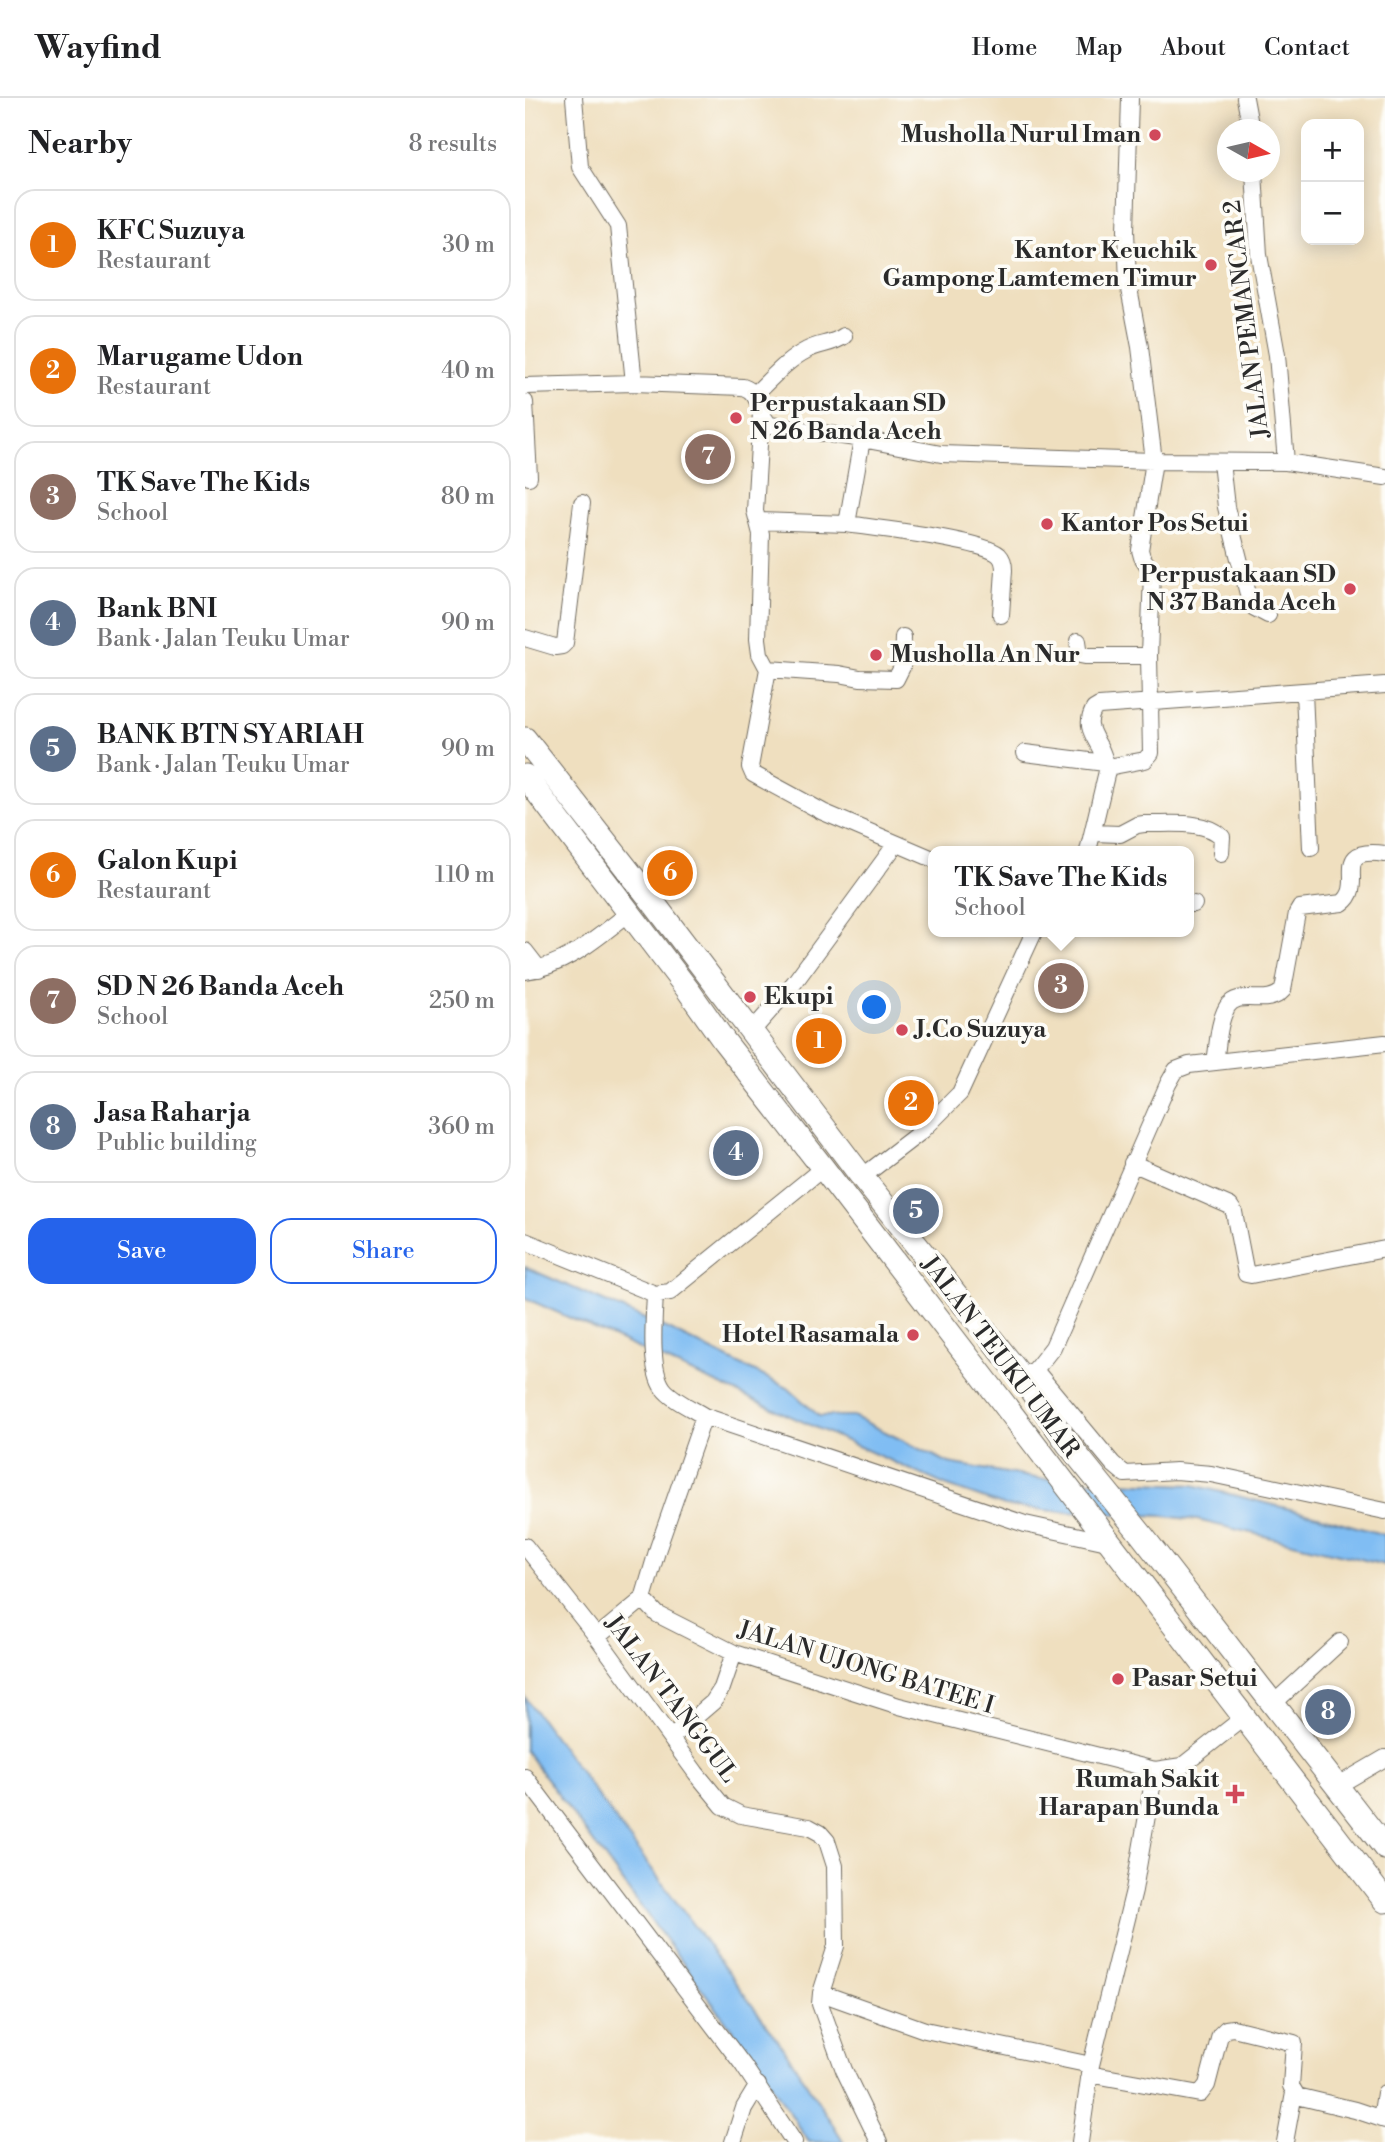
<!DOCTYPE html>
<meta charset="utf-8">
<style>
:root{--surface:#fff;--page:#f6f6f6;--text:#202124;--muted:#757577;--line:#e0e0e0;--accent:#2563eb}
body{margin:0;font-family:"Libre Bodoni",serif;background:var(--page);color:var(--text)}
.controls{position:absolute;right:21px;top:21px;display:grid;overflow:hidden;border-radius:14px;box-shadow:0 4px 18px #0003}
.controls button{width:63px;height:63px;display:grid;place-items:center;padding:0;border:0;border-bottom:2px solid var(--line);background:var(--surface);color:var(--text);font:35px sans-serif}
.compass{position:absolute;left:692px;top:21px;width:63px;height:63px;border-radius:50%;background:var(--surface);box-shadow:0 4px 18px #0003;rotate:98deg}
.you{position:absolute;left:350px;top:910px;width:24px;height:24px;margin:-18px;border:5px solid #fff;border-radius:50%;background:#1a73e8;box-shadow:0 0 0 10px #1a73e833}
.badge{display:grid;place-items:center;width:46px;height:46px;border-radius:50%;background:var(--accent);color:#fff;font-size:23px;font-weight:700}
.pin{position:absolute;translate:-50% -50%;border:4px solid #fff;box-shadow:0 2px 7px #0006}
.popup{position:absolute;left:403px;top:748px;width:266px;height:91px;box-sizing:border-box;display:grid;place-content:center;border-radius:14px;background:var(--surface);filter:drop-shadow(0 2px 5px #0005);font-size:23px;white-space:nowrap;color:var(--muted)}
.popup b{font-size:26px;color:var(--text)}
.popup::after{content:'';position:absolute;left:50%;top:100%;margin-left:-14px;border:14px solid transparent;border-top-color:var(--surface)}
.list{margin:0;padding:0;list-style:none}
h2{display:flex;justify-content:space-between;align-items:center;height:91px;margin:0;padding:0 28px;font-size:30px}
h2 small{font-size:23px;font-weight:400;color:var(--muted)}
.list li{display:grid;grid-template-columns:46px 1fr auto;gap:21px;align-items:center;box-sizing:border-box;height:112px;margin:0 14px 14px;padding:0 14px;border:2px solid var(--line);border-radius:21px}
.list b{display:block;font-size:26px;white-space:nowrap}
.list p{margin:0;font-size:23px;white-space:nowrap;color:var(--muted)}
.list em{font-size:23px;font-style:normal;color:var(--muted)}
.actions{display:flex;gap:14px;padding:21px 28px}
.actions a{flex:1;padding:16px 0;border:2px solid var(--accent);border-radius:21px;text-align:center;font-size:24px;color:var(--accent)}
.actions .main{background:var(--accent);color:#fff}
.map{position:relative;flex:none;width:860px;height:2044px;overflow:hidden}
header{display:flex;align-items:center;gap:42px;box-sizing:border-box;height:98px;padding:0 35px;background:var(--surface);border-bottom:2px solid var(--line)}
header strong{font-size:33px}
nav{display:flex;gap:38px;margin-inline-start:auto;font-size:24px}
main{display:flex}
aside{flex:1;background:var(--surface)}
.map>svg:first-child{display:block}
</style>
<header>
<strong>Wayfind</strong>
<nav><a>Home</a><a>Map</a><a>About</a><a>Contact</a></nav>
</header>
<main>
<aside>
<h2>Nearby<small>8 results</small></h2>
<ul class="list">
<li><span class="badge" style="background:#e8710a">1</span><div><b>KFC Suzuya</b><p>Restaurant</p></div><em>30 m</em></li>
<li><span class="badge" style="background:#e8710a">2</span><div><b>Marugame Udon</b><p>Restaurant</p></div><em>40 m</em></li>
<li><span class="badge" style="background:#8d6e63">3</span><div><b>TK Save The Kids</b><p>School</p></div><em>80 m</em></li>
<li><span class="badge" style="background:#5c6f8a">4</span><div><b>Bank BNI</b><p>Bank · Jalan Teuku Umar</p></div><em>90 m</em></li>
<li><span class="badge" style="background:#5c6f8a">5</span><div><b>BANK BTN SYARIAH</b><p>Bank · Jalan Teuku Umar</p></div><em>90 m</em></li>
<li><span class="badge" style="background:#e8710a">6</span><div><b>Galon Kupi</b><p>Restaurant</p></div><em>110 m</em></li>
<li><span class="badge" style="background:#8d6e63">7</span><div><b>SD N 26 Banda Aceh</b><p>School</p></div><em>250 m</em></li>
<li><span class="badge" style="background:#5c6f8a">8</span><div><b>Jasa Raharja</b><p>Public building</p></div><em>360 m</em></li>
</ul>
<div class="actions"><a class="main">Save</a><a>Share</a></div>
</aside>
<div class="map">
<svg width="860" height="2044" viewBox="0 0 860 2044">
<rect width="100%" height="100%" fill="#fdfcf7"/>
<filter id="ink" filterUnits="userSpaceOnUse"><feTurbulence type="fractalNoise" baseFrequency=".0143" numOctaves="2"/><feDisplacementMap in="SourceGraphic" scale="14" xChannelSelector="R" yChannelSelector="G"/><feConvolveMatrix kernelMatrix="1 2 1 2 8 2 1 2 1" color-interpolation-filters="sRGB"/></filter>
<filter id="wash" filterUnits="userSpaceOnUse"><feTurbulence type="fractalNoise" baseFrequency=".00686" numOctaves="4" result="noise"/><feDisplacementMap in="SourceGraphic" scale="28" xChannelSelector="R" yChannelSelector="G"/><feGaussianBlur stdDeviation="1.57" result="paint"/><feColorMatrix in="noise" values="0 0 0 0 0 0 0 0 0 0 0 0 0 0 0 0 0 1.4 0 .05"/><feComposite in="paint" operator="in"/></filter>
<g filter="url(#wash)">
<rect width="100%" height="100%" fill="#efdfbf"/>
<path fill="#80bdf3" stroke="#56748f" stroke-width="2" d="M 0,1169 L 145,1232 L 263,1290 L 294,1318 L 328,1318 L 424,1365 L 516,1381 L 668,1387 L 797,1419 L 860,1437 L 860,1467 L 672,1422 L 639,1418 L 539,1414 L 480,1408 L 420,1387 L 0,1200 Z
M 0,1599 L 258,1949 L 319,2044 L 284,2044 L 237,1972 L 0,1652 Z"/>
</g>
<g filter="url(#ink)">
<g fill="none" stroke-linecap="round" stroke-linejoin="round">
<g stroke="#706a5f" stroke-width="18">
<path id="minor" d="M 49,0 L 55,69 L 93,128 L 109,285
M 720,0 L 726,32
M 729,74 L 734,157 L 752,257 L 761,364
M 0,288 L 109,285 L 218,289 C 237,295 232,317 245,327 L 337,341 L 416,356 L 629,363 L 761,364 L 860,379
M 230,296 C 246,281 262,262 282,252 C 294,245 306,247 319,238
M 0,304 L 4,379
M 236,314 L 230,413 L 236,436 L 233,541 L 235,556 L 243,571 L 225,669 L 228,676 L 298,714 L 408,761
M 337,341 L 322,426 C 349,430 457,442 474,457 C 478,461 479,466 479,472 L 476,517
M 696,364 L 701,409 L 724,500 L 728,509 L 743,517
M 234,423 L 322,426
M 0,540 L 30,549 L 37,548 L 40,545 L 57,405
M 553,543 L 555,557 L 560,558 L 624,558
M 243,571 L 314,576 L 335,580 L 371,581 L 377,569 L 378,539
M 779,594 L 786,750
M 500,655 L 580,665
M 583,669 C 579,662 578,655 574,648 C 567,635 560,626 569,611 L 574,608 L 860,587
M 568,735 L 595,736 L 612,727 L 619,726 C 644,727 679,721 697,739 L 696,755
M 563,753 L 583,669 L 620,662 L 626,655 L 624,558 L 627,474 L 617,459 L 615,452 L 629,363 L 615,249 L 603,186 L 601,132 L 605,0
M 664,806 L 669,806
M 0,853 L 14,871
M 0,873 C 41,868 72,840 104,815
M 227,933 L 269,885 L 371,746
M 690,964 C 693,947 693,925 702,909 C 714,890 742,910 758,892 L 772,815 L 775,810 L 817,805 C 843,787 803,748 860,756
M 607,1065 L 705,1108 L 709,1114 L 721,1176 L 726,1177 L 860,1151
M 337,1079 L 397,1033 L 435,995 L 509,834
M 0,1143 L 130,1196 L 145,1194 L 298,1070
M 130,1196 C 129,1220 124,1271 138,1290 C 147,1302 166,1310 179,1318 L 500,1426 L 587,1445
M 510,1272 L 588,1366 L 600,1376 L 651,1373 L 686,1376 L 860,1413
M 496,1278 L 510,1272 L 528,1249 L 643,986 L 651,972 L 664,967 L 860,945
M 179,1318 L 133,1450 L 118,1501 L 132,1516 L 209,1555 L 374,1608 L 630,1672 L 657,1668 L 718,1620
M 0,1448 L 72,1539 L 171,1675 L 198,1708 L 216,1717 L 284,1729 L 295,1735 L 302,1743 L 310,1768 L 311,1848 L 296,1895 L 295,1906 L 319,1972 L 354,2044
M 72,1539 L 118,1501
M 748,1606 L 815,1544
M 146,1640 L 188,1604 L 197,1590 L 209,1555
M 0,1679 L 218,1967 L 269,2044
M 812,1688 L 860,1660
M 296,1895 L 400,1932 L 566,1967
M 564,1976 L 675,1996 L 682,1987 L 695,1937 L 701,1931 L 708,1930 L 769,1945 L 766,1988 L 772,1998 L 830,2012 L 860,2022
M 856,2021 L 860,1995
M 208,2044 L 219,2010 L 233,1987
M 555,2044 L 566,1967 L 609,1792 L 630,1672
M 760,2044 L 769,1995"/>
</g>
<g stroke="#706a5f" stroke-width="25">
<path id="highway" d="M 0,641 L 127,803 L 337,1079 L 496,1278 L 543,1346 L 616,1436 L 860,1750
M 0,678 L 163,892 L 199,943 L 298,1070 L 860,1803"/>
</g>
<use href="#minor" stroke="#fff" stroke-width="16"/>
<use href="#highway" stroke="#fff" stroke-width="23"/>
</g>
</g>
<g fill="#d1495b" stroke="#fdfcf7" stroke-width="2.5">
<circle cx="630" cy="37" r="7"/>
<circle cx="686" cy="167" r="7"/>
<circle cx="211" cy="320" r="7"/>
<circle cx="522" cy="426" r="7"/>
<circle cx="825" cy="491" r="7"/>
<circle cx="351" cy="557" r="7"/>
<circle cx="225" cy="899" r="7"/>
<circle cx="377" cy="932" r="7"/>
<circle cx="388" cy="1237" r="7"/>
<circle cx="593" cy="1581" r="7"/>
<path d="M706.5 1685.5h7v7h7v7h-7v7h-7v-7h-7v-7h7z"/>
</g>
<g text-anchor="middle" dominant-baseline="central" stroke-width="7" stroke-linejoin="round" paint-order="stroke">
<g font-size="24" font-weight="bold" fill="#2b2b2b" stroke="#fdfcf7" text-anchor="start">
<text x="616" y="37" text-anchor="end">Musholla Nurul Iman</text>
<text x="672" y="153" text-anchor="end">Kantor Keuchik<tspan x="672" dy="28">Gampong Lamtemen Timur</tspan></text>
<text x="225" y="306">Perpustakaan SD<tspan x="225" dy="28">N 26 Banda Aceh</tspan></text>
<text x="536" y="426">Kantor Pos Setui</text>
<text x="811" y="477" text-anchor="end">Perpustakaan SD<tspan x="811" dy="28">N 37 Banda Aceh</tspan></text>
<text x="365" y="557">Musholla An Nur</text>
<text x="239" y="899">Ekupi</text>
<text x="391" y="932">J.Co Suzuya</text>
<text x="374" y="1237" text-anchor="end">Hotel Rasamala</text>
<text x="607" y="1581">Pasar Setui</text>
<text x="694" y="1682" text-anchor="end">Rumah Sakit<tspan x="694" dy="28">Harapan Bunda</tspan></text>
</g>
<g font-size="24" fill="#2b2b2b" stroke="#fdfcf7">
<text transform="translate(722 221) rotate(-97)">JALAN PEMANCAR 2</text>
<text transform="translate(475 1259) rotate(53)">JALAN TEUKU UMAR</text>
<text transform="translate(341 1570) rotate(17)">JALAN UJONG BATEE I</text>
<text transform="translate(146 1601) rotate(53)">JALAN TANGGUL</text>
</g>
</g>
</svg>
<div class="controls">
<button>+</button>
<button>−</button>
</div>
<svg class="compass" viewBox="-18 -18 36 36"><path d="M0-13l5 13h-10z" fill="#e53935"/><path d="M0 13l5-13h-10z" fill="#757577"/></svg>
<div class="you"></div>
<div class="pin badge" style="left:294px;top:943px;background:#e8710a">1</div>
<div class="pin badge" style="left:386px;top:1005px;background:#e8710a">2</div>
<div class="pin badge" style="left:536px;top:888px;background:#8d6e63">3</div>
<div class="popup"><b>TK Save The Kids</b>School</div>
<div class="pin badge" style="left:211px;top:1055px;background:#5c6f8a">4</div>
<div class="pin badge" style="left:391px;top:1113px;background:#5c6f8a">5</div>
<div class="pin badge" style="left:145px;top:775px;background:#e8710a">6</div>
<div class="pin badge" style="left:183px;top:359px;background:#8d6e63">7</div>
<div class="pin badge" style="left:803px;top:1614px;background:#5c6f8a">8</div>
</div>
</main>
